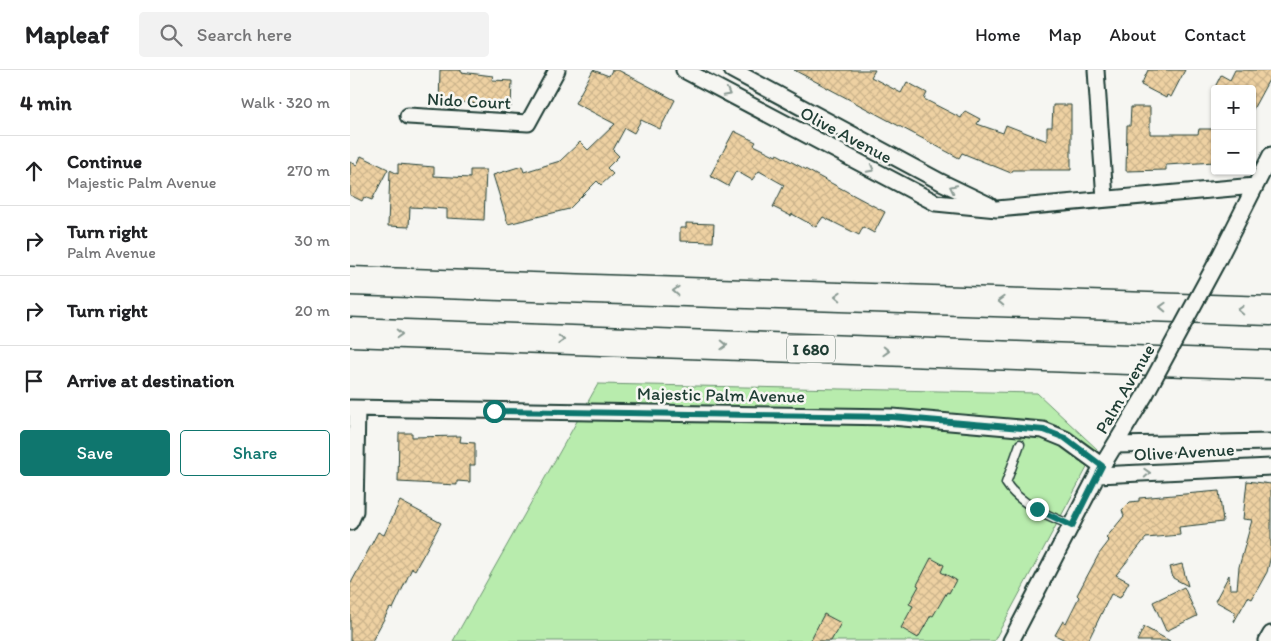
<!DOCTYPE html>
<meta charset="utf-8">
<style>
:root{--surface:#fff;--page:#f2f2f2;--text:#202124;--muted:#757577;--line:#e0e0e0;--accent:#0f766e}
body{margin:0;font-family:Itim,sans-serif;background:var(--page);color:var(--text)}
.controls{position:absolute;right:15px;top:15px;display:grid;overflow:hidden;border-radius:5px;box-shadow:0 1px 4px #0004}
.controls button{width:45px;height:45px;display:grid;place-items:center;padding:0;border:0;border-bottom:1px solid var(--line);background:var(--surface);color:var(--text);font:25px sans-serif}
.stop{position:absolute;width:15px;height:15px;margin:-11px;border:4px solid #0f766e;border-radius:50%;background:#fff}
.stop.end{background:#0f766e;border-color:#fff;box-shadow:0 1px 5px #0008}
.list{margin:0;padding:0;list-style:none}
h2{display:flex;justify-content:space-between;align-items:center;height:65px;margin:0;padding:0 20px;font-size:21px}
h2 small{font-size:16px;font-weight:400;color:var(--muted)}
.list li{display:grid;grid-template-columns:32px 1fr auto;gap:15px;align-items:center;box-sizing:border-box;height:70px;padding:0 20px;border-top:1px solid var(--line)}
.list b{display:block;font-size:19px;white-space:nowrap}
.list p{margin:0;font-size:16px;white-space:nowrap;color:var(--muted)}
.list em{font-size:16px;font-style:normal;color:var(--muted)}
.actions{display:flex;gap:10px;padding:15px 20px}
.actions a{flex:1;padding:11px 0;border:1px solid var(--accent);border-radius:5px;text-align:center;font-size:18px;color:var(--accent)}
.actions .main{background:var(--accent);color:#fff}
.icon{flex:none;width:28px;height:28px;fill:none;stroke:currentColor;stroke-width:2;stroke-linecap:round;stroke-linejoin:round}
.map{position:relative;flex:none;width:921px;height:571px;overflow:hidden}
header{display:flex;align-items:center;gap:30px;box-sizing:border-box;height:70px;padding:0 25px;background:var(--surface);border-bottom:1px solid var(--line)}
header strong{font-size:24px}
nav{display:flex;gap:28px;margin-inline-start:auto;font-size:18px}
.search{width:350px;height:45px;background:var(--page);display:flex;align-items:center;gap:12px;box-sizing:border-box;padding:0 18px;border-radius:5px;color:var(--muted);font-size:19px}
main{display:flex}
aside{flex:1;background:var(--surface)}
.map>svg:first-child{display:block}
</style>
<header>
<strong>Mapleaf</strong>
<div class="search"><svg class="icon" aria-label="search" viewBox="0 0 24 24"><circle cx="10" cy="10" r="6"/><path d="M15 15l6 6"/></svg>Search here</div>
<nav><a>Home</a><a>Map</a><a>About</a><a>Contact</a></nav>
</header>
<main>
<aside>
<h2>4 min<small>Walk · 320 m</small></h2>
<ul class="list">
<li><svg class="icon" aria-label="ahead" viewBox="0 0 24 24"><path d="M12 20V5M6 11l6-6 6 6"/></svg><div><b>Continue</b><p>Majestic Palm Avenue</p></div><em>270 m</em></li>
<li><svg class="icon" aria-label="right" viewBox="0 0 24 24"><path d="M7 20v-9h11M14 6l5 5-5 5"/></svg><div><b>Turn right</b><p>Palm Avenue</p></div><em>30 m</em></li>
<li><svg class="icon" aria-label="right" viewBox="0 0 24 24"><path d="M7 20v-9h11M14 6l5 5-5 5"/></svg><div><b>Turn right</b></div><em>20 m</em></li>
<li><svg class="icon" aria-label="arrive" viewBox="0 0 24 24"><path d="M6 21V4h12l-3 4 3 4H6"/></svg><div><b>Arrive at destination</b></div></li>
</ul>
<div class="actions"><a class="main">Save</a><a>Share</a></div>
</aside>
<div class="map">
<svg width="921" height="571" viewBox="0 0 921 571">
<defs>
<pattern id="building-cross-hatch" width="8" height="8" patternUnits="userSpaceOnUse" patternTransform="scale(1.25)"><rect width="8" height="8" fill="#eed1a2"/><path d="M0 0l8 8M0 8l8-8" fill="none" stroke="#ccb48c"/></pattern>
</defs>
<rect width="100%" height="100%" fill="#f6f6f2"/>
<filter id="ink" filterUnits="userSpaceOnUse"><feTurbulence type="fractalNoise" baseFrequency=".02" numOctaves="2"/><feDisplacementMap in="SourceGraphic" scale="10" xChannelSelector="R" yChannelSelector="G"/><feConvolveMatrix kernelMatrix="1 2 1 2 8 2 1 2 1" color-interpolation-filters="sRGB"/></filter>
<g filter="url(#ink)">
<path fill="#b8ecad" stroke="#6c9470" d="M 248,314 L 687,323 L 747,379 L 644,571 L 103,571 Z"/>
<path fill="url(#building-cross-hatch)" stroke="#1f3d34" d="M 90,0 L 111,0 L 111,2 L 143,6 L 142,10 L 162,11 L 161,37 L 109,32 L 109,35 L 89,34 Z
M 243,0 L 259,6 L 262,0 L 268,0 L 325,30 L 310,59 L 291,50 L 284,63 L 275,58 L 263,80 L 269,86 L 257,98 L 263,104 L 251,115 L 247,111 L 219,139 L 158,154 L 143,105 L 172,96 L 174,102 L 210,91 L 230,72 L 238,80 L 265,54 L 225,33 Z
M 444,0 L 525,0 L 521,7 L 551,23 L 557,12 L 577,23 L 574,29 L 611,48 L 615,41 L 630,49 L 627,54 L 653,63 L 656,55 L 697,71 L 697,57 L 702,57 L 703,35 L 721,35 L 721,100 L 663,100 L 661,103 L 612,83 L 609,88 Z
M 798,0 L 835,0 L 821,27 L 817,25 L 816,28 L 791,15 Z
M 885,0 L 921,0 L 921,6 L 902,41 L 902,19 L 864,19 L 871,5 L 880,10 Z
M 781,37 L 800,37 L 800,64 L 848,64 L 849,59 L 865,59 L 865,92 L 816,95 L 816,100 L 776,101 L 777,56 L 780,56 Z
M 384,61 L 406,72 L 404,75 L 426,86 L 427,84 L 535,142 L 524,163 L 513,157 L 509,165 L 473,147 L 466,157 L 442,144 L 441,146 L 423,137 L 434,115 L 409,101 L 402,110 L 386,101 L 378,116 L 360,106 Z
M 11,86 L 38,99 L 22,130 L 14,127 L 12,131 L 0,125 L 0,92 L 7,95 Z
M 48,94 L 84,97 L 84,106 L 120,108 L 120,100 L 136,100 L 134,150 L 97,148 L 97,139 L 60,137 L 59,157 L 38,156 L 40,100 L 48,104 Z
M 336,153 L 364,154 L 363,172 L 330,171 L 330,158 L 336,158 Z
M 49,363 L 62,363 L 62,367 L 111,366 L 110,372 L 125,373 L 125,395 L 120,395 L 120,412 L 107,411 L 107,415 L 48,412 Z
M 897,411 L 921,414 L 921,486 L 917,502 L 902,529 L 898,527 L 884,552 L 885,542 L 865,531 L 879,505 L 880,519 L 887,519 L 889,497 L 902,450 L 893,449 Z
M 869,421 L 873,452 L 829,457 L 830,465 L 796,468 L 766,505 L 779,512 L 770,528 L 761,524 L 738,571 L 717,571 L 705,565 L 713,551 L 716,553 L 729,527 L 727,525 L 749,484 L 759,471 L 756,468 L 774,446 L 772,440 L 780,432 L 789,431 L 789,428 Z
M 50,431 L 91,453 L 65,500 L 62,498 L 43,539 L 40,538 L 22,571 L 0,571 L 0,515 L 28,462 L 34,465 Z
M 581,488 L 594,495 L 591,502 L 606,510 L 599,523 L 597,522 L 583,546 L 581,545 L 568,568 L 551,558 L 563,536 L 559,534 L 569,516 L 567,515 Z
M 832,494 L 838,516 L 823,508 L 820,497 Z
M 834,517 L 847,546 L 816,561 L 803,532 Z
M 474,544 L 491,553 L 481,571 L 460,571 Z
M 794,557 L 820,571 L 787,571 Z"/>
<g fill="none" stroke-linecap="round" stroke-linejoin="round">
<g stroke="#1f3d34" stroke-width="11">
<path id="lane" d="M 670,374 L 656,413 C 669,434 699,446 721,455"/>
</g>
<g stroke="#1f3d34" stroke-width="19">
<path id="street" d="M 334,0 L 586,133 L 647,139 L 905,116
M 382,0 L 591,112 L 639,135
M 746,0 L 755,129
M 58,46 L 178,53 L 207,0
M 869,188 L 921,85
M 0,338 L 542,347 L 693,360 L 715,369 L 752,396
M 765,375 L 921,372
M 748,405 L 921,397
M 0,452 L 5,441 L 7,339
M 661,571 L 752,396 L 795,325
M 917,571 L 921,564"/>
</g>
<g stroke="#1f3d34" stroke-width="31">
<path id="highway" d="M 0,211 L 921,241
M 0,262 L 921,295"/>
</g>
<use href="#lane" stroke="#f6f6f2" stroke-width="8"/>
<use href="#street" stroke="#f6f6f2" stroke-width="15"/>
<use href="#highway" stroke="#f6f6f2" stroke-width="28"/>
<g stroke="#1f3d34" stroke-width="19" stroke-linecap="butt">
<path id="street-bridge" d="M 795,325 L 869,188"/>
</g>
<use href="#street-bridge" stroke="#f6f6f2" stroke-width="15"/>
</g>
<defs><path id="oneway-chevron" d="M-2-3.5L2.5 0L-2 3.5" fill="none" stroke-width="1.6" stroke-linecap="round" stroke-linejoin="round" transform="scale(1.25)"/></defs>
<g stroke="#8a9a93">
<use href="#oneway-chevron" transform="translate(377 23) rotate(28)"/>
<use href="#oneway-chevron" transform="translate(521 99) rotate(28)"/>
<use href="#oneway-chevron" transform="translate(603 118) rotate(-154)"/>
<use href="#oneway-chevron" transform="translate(326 221) rotate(-178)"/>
<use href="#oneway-chevron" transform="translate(488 226) rotate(-178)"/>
<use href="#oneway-chevron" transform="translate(651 231) rotate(-178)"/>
<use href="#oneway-chevron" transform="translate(813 237) rotate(-178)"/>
<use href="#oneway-chevron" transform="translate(891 240) rotate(-178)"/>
<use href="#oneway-chevron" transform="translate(49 264) rotate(2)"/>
<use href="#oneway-chevron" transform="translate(211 270) rotate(2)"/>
<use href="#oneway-chevron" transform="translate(374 275) rotate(2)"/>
<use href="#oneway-chevron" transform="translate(536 281) rotate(2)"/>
<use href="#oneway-chevron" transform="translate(797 403) rotate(-3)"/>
</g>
</g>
<g fill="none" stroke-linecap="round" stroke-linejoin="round" filter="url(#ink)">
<path stroke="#0f766e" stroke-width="6" d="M 144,341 L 542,347 L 694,360 L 715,368 L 752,396 L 722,456 L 687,439"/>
</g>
<g text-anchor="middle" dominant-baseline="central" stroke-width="5" stroke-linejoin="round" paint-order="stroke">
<rect fill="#f6f6f2" stroke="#60746d" stroke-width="1" x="437" y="265.5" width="48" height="27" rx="4"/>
<g font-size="16" font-weight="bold" fill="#1f3d34">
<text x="461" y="279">I 680</text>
</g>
<g font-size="18" fill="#1f3d34" stroke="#f6f6f2">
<text transform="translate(119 31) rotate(3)">Nido Court</text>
<text transform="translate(496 65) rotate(28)">Olive Avenue</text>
<text transform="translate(775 319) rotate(-60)">Palm Avenue</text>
<text transform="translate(371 325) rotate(1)">Majestic Palm Avenue</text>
<text transform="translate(834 382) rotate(-3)">Olive Avenue</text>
</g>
</g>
</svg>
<div class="controls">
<button>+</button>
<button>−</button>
</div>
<div class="stop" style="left:144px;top:341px"></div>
<div class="stop end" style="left:687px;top:439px"></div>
</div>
</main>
